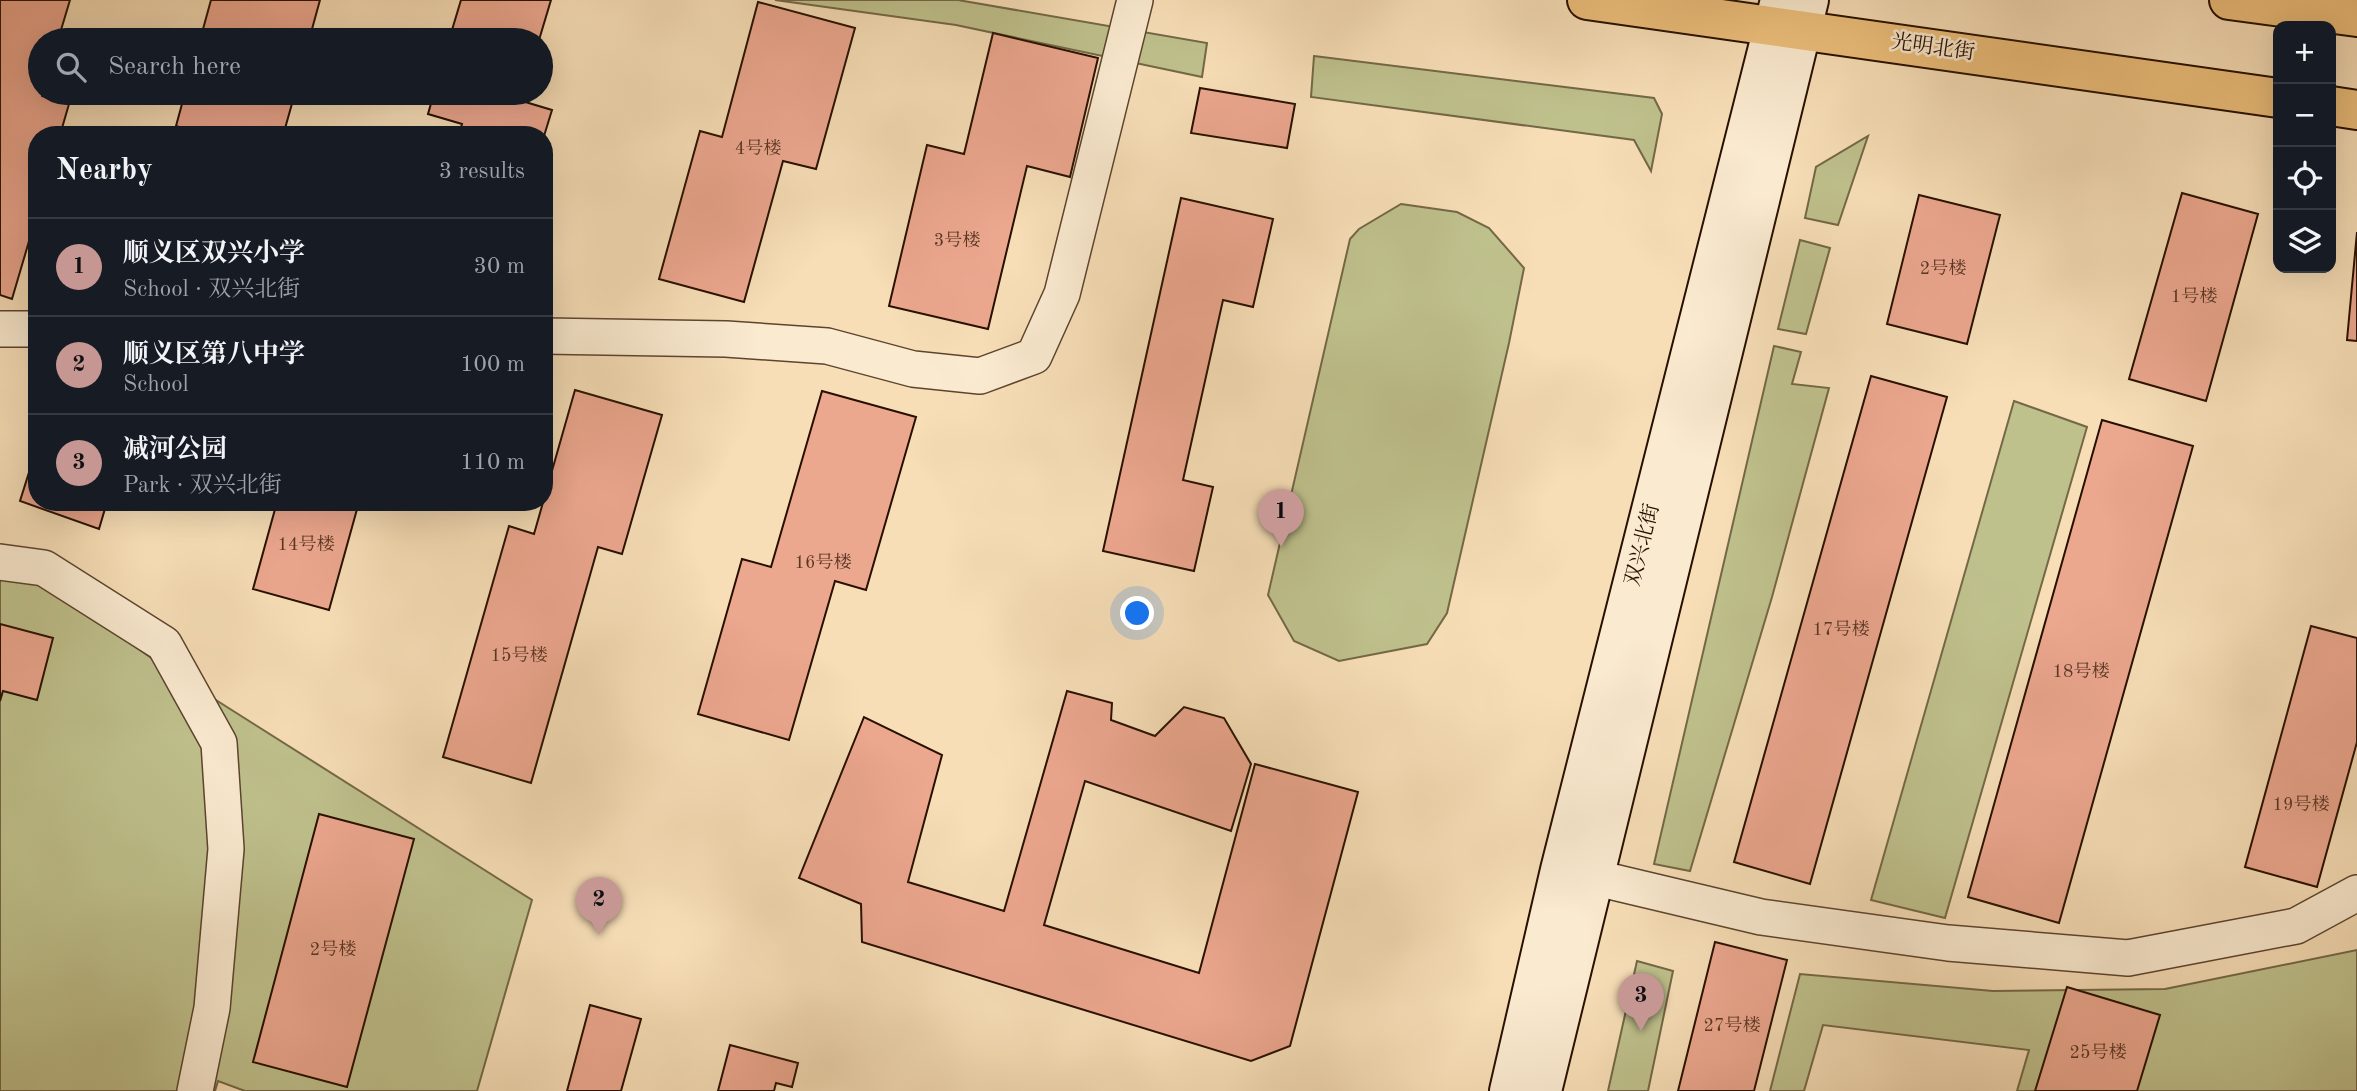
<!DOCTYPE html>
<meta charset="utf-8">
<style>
:root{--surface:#171b24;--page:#20242c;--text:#f1f3f6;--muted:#9ea1a6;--line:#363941;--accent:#c59692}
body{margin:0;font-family:"Old Standard TT","Noto Serif SC",serif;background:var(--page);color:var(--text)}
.controls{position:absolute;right:21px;top:21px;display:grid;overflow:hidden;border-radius:14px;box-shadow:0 7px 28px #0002}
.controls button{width:63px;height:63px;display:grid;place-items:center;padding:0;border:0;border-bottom:2px solid var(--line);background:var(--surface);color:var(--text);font:35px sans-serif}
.you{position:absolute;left:1138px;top:614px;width:24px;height:24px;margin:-18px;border:5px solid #fff;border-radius:50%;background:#1a73e8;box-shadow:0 0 0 10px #1a73e833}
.badge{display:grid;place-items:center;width:46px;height:46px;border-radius:50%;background:var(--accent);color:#111;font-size:23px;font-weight:700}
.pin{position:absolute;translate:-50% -58px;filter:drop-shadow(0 2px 4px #0008)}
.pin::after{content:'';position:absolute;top:37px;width:24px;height:21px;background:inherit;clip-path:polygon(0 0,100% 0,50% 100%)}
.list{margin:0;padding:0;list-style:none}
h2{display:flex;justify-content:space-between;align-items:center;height:91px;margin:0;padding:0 28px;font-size:30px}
h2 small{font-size:23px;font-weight:400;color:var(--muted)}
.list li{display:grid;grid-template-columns:46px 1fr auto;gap:21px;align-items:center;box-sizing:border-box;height:98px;padding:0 28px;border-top:2px solid var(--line)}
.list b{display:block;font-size:26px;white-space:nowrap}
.list p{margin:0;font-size:23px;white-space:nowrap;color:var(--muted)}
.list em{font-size:23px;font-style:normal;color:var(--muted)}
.icon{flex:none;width:38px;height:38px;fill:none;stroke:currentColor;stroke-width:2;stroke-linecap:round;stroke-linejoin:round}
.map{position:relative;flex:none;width:2357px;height:1091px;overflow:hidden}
.search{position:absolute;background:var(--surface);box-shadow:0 7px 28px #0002;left:28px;top:28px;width:525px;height:77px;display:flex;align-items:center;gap:18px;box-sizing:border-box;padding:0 24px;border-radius:38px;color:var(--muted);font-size:26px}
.panel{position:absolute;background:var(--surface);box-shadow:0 7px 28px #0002;left:28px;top:126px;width:525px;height:385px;border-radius:28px}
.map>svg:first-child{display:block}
</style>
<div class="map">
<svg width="2357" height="1091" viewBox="0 0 2357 1091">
<rect width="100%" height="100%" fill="#f7deb7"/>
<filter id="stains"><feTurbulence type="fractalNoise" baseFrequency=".00286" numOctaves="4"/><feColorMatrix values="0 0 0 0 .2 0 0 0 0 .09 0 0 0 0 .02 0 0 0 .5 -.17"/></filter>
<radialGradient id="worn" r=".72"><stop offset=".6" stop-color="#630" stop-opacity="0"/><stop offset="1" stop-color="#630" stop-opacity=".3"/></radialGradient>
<path fill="#bfc18d" stroke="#746846" stroke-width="2" d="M 775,0 L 958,0 L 1207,43 L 1202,77 L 956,25 Z
M 1314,56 L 1654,98 L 1662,114 L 1651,171 L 1634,140 L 1311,97 Z
M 1868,136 L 1838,225 L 1805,218 L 1816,167 Z
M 1401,204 L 1457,212 L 1489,228 L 1524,268 L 1509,343 L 1447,613 L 1427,644 L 1339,661 L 1294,641 L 1268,595 L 1350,239 L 1359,229 Z
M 1800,240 L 1830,248 L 1806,334 L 1778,329 Z
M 1774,346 L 1801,352 L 1792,384 L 1829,388 L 1772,597 L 1690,871 L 1654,864 Z
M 2014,401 L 2087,427 L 1945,918 L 1871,900 Z
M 20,566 L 167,669 L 532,900 L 477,1091 L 245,1091 L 218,1081 L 215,1091 L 0,1091 L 0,572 Z
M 2357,950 L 2357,1091 L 2017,1091 L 2029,1050 L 1823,1025 L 1804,1091 L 1770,1091 L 1800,974 L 1993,991 L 2165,989 Z
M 1637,961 L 1673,971 L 1648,1091 L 1608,1091 Z"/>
<path fill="#eca78f" stroke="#281000" stroke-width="2" d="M 0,0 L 70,0 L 58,40 L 40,40 L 42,96 L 69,104 L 60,135 L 37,135 L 37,214 L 12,299 L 0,295 Z
M 211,0 L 320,0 L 309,40 L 200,40 Z
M 461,0 L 551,0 L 539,40 L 449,40 Z
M 758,2 L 855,28 L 816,169 L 783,161 L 744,302 L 659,279 L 700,131 L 722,137 Z
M 993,33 L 1098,58 L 1070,177 L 1027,166 L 988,329 L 889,306 L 927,145 L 964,154 Z
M 1200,88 L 1295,104 L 1287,148 L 1191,133 Z
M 185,93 L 295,93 L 284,132 L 293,135 L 207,135 L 176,126 Z
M 434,93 L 524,93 L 522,101 L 552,110 L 544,136 L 459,135 L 462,124 L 428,114 Z
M 2182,193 L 2258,214 L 2206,401 L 2129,379 Z
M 1919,195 L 2000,215 L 1967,344 L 1887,324 Z
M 1181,198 L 1273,219 L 1253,307 L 1223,300 L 1183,480 L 1213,487 L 1194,571 L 1103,551 Z
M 2357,232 L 2357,341 L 2347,340 Z
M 1871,376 L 1947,397 L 1810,884 L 1734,862 Z
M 575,390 L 662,415 L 622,554 L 598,547 L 531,783 L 443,757 L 509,526 L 534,534 Z
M 822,391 L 916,417 L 866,590 L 835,581 L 789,740 L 698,714 L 742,559 L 771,567 Z
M 2102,420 L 2193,446 L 2059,923 L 1968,897 Z
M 37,447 L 37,502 L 107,502 L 99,529 L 20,501 Z
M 277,502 L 359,502 L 329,610 L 253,589 Z
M 0,624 L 53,638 L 37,700 L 3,691 L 0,701 Z
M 2311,626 L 2357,638 L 2357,742 L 2317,887 L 2245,867 Z
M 1067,691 L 1112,703 L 1111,720 L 1155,736 L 1184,707 L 1224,718 L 1251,764 L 1231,831 L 1085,781 L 1044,925 L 1199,973 L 1255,764 L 1358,792 L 1290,1046 L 1251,1061 L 862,942 L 861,904 L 799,878 L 864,717 L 942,755 L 908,882 L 1004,911 Z
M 319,814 L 414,839 L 347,1087 L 253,1062 Z
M 1715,942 L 1787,960 L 1754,1091 L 1678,1091 Z
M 2067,987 L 2160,1015 L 2137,1091 L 2035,1091 Z
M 590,1005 L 641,1019 L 621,1091 L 567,1091 Z
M 730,1045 L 798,1063 L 792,1087 L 776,1083 L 774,1091 L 718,1091 Z"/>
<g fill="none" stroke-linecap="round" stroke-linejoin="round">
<g stroke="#5c442e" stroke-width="38">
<path id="street" d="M 0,329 L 37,329
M 544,336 L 726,339 L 827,346 L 913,369 L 980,376 L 1034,356 L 1062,294 L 1135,0
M 0,562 L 44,568 L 164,644 L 219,743 L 226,849 L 212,1008 L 195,1091
M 1567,871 L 1761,917 L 1948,943 L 2128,958 L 2296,926 L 2357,893"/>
</g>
<g stroke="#281000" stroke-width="42">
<path id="secondary" d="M 1509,1091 L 1560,870 L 1780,0
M 1542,1091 L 1809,0"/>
</g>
<g stroke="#281000" stroke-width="42">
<path id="primary" d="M 1587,0 L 2278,98
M 2229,0 L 2357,17
M 2331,106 L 2357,110"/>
</g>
<use href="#street" stroke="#faead0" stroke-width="35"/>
<use href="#secondary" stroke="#faead0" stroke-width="38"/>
<use href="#primary" stroke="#ecbf7c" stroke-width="38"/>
</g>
<g text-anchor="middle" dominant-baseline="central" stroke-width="5" stroke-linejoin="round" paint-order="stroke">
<g font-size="18" fill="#593624">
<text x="758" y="149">4号楼</text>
<text x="957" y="241">3号楼</text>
<text x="1943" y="269">2号楼</text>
<text x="2194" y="297">1号楼</text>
<text x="306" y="545">14号楼</text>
<text x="823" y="563">16号楼</text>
<text x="1841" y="630">17号楼</text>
<text x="519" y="656">15号楼</text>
<text x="2081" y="672">18号楼</text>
<text x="2301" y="805">19号楼</text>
<text x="333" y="950">2号楼</text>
<text x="1732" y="1026">27号楼</text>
<text x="2098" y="1053">25号楼</text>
</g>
<g font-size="21" fill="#281000" stroke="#faead0">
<text transform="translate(1933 48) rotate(8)">光明北街</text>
<text transform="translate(1643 545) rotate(-76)">双兴北街</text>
</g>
</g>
<rect width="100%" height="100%" filter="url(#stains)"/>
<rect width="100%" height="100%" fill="url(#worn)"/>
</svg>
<div class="controls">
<button>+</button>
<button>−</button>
<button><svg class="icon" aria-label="locate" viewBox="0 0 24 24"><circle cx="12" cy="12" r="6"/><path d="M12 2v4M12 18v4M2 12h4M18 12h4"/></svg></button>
<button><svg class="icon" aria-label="layers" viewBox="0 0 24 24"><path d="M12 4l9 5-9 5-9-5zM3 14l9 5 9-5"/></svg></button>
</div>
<div class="you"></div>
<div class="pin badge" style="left:1281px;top:547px">1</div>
<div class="pin badge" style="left:599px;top:935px">2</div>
<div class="pin badge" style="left:1641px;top:1031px">3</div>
<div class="search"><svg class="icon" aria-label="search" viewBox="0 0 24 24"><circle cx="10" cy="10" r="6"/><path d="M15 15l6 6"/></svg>Search here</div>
<section class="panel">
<h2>Nearby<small>3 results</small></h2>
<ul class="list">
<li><span class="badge">1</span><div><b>顺义区双兴小学</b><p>School · 双兴北街</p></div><em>30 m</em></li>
<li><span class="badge">2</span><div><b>顺义区第八中学</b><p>School</p></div><em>100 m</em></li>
<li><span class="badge">3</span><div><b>减河公园</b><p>Park · 双兴北街</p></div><em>110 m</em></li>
</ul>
</section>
</div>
